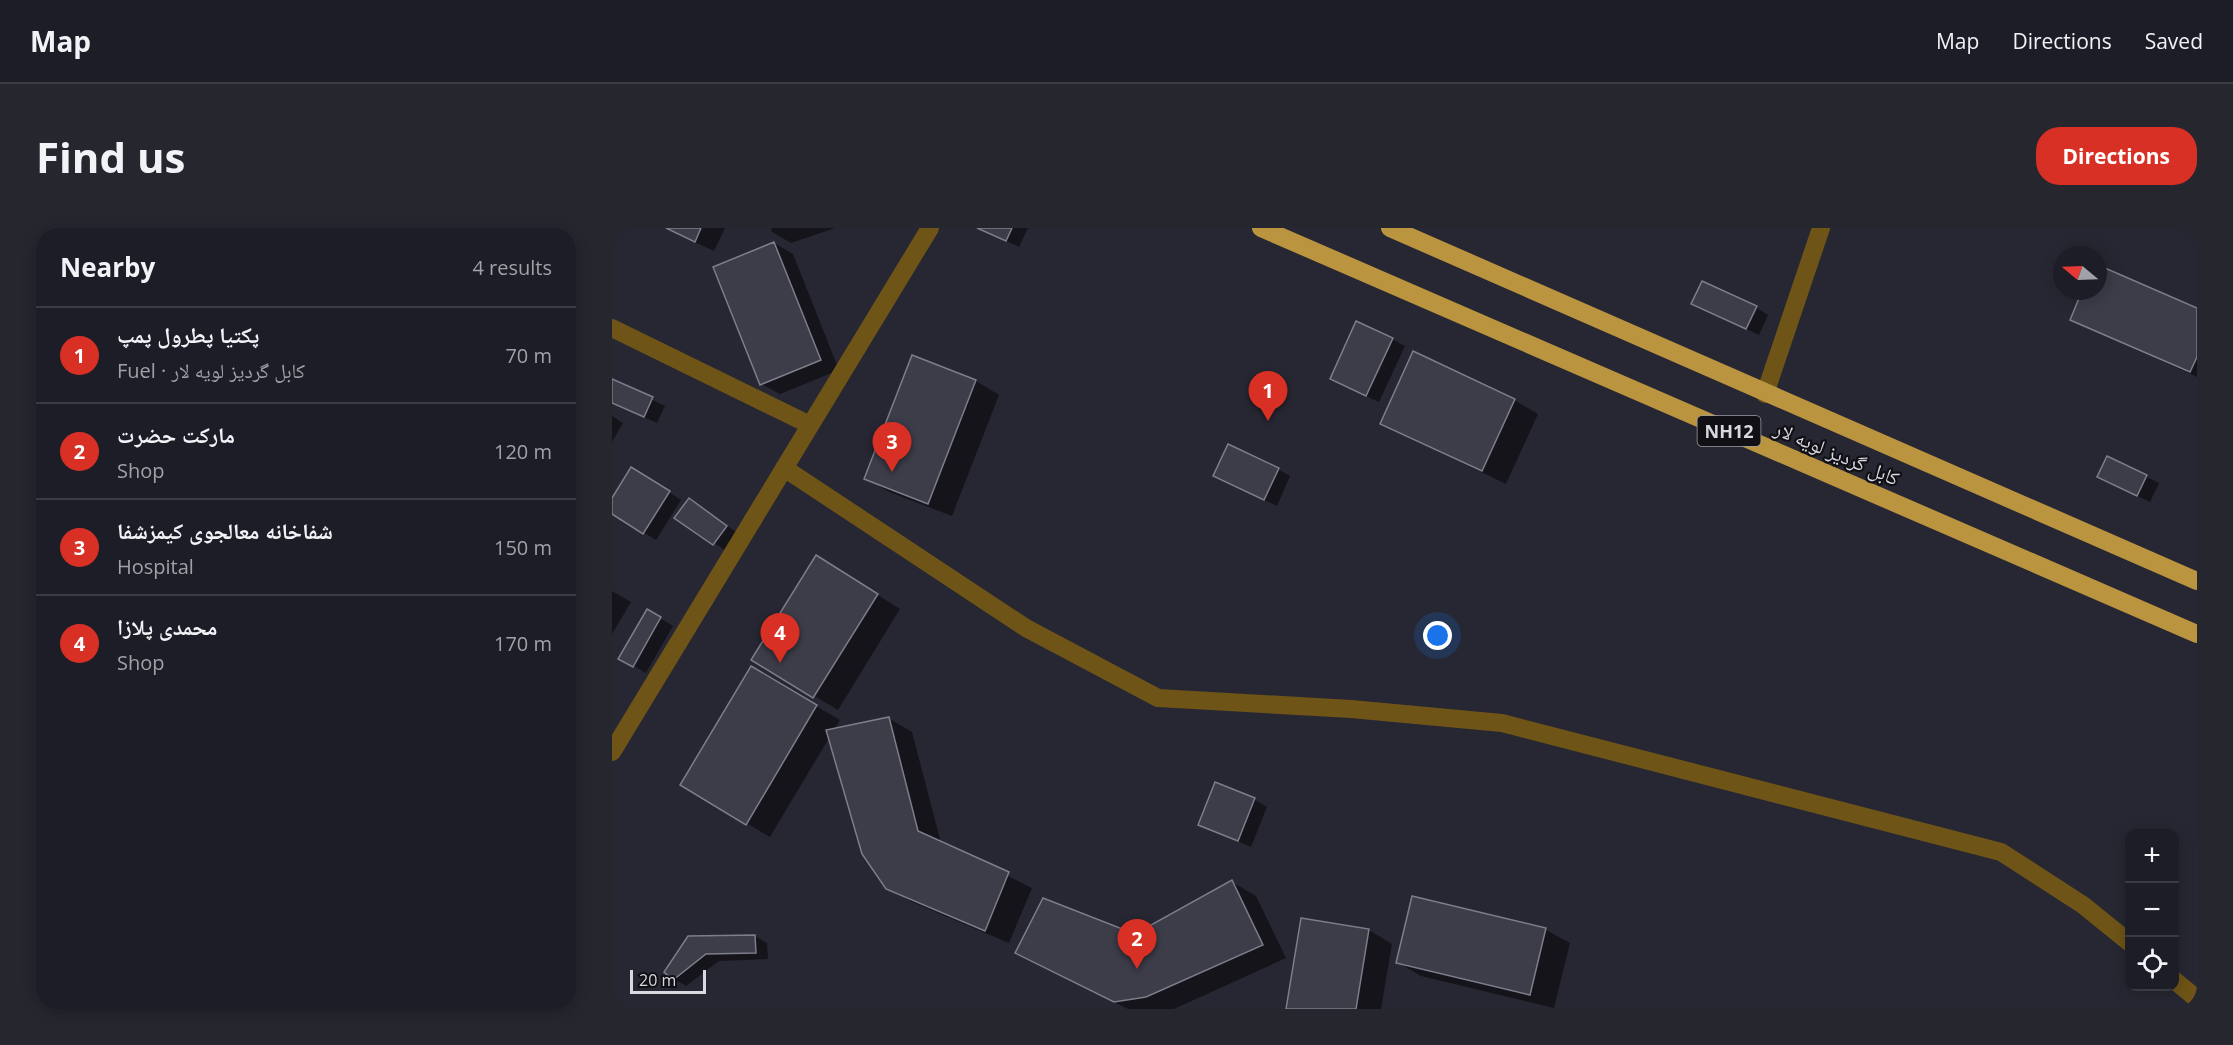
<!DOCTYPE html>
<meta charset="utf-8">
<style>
:root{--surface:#1c1d26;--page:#25262e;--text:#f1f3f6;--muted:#a0a2a7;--line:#3a3b43;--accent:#d93025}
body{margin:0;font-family:"Open Sans","Noto Naskh Arabic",sans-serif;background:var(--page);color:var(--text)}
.controls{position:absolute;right:18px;bottom:18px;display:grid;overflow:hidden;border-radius:12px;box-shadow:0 3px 15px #0003}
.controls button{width:54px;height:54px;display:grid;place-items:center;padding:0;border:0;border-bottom:2px solid var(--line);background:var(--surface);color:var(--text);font:30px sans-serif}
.compass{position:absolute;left:1441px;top:18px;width:54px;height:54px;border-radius:50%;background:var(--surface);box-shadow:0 3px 15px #0003;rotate:289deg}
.scale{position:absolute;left:18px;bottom:15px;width:76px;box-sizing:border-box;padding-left:6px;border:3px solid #d8d9e0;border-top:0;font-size:16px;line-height:21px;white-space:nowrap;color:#d8d9e0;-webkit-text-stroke:4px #101015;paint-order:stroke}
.you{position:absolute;left:826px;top:408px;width:21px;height:21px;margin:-15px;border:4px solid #fff;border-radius:50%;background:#1a73e8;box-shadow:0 0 0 9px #1a73e833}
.badge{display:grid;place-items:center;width:39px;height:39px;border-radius:50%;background:var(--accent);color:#fff;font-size:20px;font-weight:700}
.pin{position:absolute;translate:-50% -50px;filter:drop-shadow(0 2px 3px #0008)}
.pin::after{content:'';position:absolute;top:32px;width:21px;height:18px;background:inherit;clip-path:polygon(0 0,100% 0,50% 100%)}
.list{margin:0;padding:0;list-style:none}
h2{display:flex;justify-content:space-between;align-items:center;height:78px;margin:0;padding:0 24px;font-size:26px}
h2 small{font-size:20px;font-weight:400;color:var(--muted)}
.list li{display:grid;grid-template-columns:39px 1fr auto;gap:18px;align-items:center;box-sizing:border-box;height:96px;padding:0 24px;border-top:2px solid var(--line)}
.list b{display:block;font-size:22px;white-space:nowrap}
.list p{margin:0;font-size:20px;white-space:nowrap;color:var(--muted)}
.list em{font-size:20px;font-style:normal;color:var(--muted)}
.icon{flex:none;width:33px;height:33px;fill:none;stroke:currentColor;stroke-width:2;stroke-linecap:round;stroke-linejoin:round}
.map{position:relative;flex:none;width:1585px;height:781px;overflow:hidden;border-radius:24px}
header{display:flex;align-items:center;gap:36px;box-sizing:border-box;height:84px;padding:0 30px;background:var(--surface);border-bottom:2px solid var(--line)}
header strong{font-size:28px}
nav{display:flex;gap:33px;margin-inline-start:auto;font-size:21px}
.intro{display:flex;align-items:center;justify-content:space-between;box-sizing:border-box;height:144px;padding:0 36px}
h1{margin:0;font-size:42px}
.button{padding:15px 27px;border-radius:24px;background:var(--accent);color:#fff;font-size:21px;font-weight:700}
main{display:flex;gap:36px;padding:0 36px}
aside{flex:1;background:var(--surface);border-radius:24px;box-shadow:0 3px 15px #0003}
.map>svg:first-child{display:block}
</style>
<header>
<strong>Map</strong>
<nav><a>Map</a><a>Directions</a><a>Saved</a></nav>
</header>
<div class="intro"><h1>Find us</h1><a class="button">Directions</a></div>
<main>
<aside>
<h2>Nearby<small>4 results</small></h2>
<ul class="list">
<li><span class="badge">1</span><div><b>پکتیا پطرول پمپ</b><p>Fuel · کابل گردیز لویه لار</p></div><em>70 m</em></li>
<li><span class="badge">2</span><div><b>مارکت حضرت</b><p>Shop</p></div><em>120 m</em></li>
<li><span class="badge">3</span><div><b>شفاخانه معالجوی کیمزشفا</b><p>Hospital</p></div><em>150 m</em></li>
<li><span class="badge">4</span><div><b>محمدی پلازا</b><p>Shop</p></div><em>170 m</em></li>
</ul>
</aside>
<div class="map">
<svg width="1585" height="781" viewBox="0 0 1585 781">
<rect width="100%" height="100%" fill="#262732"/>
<path fill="#0007" d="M 53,0 L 113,0 L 102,23 Z
M 159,0 L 223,0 L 179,15 L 160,4 Z
M 367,0 L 416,0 L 407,19 Z
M 162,15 L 181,26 L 227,142 L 168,166 L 149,156 Z
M 1472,63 L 1585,82 L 1585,149 L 1460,92 Z
M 1081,76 L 1144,79 L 1156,87 L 1147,107 Z
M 780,111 L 793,118 L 767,174 L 732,158 Z
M 0,153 L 53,178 L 45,195 L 0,175 Z
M 364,153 L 387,167 L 340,288 L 277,264 L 254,250 Z
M 902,172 L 926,186 L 894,256 L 769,196 Z
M 0,188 L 11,195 L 0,214 Z
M 1496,230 L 1547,255 L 1538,274 L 1499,256 Z
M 666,241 L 678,248 L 665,278 L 615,254 Z
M 32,248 L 69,272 L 44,312 L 0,285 L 0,272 Z
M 89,279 L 127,306 L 114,323 L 64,289 Z
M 228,343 L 288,381 L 226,482 L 141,431 Z
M 0,363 L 19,374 L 0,406 Z
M 36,383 L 61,398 L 34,445 L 8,430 Z
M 139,440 L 228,492 L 222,502 L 276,490 L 300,504 L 329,615 L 420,660 L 397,715 L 300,674 L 275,659 L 217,510 L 158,609 L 70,557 Z
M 642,571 L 655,579 L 639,619 L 588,596 Z
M 620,654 L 644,668 L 674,730 L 562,781 L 516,781 L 405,725 L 523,707 Z
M 801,670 L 934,702 L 958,715 L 942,780 L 809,748 L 785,734 Z
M 757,702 L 780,716 L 769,781 L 676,781 Z
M 143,708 L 155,715 L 156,731 L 107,733 L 74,758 L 62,751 L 76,710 Z"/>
<path fill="#3c3d49" stroke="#7c7e8b" stroke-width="1.5" d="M 54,0 L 89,0 L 83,14 Z
M 365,0 L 400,0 L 394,13 Z
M 162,14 L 209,132 L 148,157 L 101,39 Z
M 1486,37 L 1585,80 L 1585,129 L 1578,144 L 1458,92 L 1470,63 L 1486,63 Z
M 1090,53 L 1145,78 L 1134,101 L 1079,76 Z
M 744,93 L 781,110 L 754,168 L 718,151 Z
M 801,123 L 903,171 L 870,243 L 768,196 Z
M 300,127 L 364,152 L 316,276 L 252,251 Z
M 0,151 L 41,169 L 32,189 L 0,175 Z
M 616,216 L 667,240 L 652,272 L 601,248 Z
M 1495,228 L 1535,247 L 1525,268 L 1485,249 Z
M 19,239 L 58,263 L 31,306 L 0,286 L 0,270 Z
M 77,270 L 115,298 L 101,317 L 62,290 Z
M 204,327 L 266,366 L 201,470 L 139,432 Z
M 35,381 L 49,389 L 21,439 L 6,431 Z
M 139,438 L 205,477 L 134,597 L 68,557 Z
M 277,489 L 306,603 L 397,644 L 373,703 L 274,661 L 250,626 L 214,502 Z
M 603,554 L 643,570 L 626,613 L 586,597 Z
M 620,652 L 651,717 L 534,769 L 502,774 L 403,725 L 431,670 L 523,706 Z
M 800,668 L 934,700 L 918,767 L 784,735 Z
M 689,690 L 757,701 L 744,781 L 674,781 Z
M 143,707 L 144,725 L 94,726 L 61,752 L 52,744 L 76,708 Z"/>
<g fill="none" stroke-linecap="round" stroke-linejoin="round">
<path stroke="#6e5416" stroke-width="18" d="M 0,100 L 198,197
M 1153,166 L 1209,0
M 172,240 L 414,400 L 546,470 L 739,481 L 890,495 L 1389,624 L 1471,677 L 1518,715
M 0,524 L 318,0
M 1562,752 L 1585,771"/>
<path stroke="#ba943f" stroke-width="18" d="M 649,0 L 1585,406
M 778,0 L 1585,353"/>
</g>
<g text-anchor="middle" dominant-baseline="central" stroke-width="4.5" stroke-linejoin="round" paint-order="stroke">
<rect fill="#101015" stroke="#9c9da3" stroke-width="1.5" x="1085.5" y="188" width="63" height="30" rx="4.5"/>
<g font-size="18" font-weight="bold" fill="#d8d9e0">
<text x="1117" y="203">NH12</text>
</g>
<g font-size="20" fill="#d8d9e0" stroke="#101015">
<text transform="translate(1225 225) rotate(23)">کابل گردیز لویه لار</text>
</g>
</g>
</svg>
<div class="controls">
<button>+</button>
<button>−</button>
<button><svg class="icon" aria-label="locate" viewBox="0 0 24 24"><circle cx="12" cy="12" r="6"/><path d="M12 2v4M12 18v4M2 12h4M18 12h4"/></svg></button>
</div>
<svg class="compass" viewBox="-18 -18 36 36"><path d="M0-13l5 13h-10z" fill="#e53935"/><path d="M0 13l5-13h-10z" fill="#a0a2a7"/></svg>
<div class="scale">20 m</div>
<div class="you"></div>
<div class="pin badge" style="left:656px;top:193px">1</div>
<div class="pin badge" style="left:525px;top:741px">2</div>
<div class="pin badge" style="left:280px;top:244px">3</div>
<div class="pin badge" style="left:168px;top:435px">4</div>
</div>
</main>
